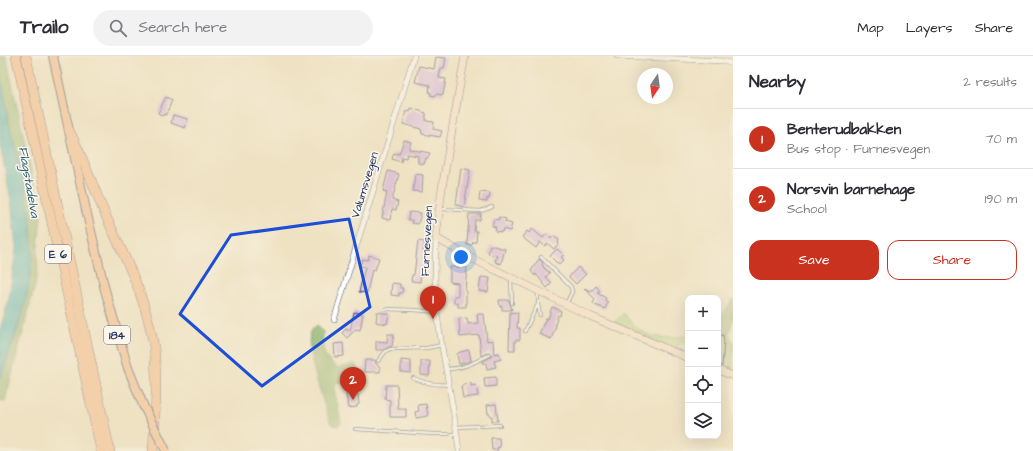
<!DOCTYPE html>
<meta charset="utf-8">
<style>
:root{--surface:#fff;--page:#f2f2f3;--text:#2b2b33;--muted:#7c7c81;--line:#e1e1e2;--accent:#c8321e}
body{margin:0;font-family:"Architects Daughter",sans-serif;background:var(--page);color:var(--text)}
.controls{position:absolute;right:12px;bottom:12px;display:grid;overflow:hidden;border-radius:8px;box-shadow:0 4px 16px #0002}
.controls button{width:36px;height:36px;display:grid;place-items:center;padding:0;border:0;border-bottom:1px solid var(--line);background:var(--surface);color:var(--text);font:20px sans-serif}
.compass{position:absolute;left:637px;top:12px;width:36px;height:36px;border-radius:50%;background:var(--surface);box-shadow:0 4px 16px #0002;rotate:193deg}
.you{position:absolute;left:461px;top:201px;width:14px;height:14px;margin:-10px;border:3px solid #fff;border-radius:50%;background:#1a73e8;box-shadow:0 0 0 6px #1a73e833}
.badge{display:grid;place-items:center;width:26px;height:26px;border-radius:50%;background:var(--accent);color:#fff;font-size:13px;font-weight:700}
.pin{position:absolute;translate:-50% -33px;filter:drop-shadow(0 1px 2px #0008)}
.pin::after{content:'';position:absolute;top:21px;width:14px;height:12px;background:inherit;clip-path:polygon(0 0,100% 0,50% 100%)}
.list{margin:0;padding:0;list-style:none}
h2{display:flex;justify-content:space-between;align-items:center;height:52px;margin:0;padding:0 16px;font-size:17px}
h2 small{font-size:13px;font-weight:400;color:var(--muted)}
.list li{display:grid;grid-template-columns:26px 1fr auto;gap:12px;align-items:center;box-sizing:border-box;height:60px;padding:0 16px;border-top:1px solid var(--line)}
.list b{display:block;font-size:15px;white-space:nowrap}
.list p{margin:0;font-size:13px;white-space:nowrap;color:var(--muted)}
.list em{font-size:13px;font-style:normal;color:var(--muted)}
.actions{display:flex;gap:8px;padding:12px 16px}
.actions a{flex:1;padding:9px 0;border:1px solid var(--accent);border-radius:12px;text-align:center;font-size:14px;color:var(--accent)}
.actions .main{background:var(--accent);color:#fff}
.icon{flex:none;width:22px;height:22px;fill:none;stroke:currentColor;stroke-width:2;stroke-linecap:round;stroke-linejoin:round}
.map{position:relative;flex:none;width:733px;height:395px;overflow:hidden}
header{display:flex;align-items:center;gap:24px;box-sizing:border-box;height:56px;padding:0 20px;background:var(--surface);border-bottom:1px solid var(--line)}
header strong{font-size:19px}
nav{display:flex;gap:22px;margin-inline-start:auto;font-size:14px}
.search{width:280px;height:36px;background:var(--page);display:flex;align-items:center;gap:10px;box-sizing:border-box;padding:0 14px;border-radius:22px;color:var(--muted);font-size:15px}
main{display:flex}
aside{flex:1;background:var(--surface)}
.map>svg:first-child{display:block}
</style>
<header>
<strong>Trailo</strong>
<div class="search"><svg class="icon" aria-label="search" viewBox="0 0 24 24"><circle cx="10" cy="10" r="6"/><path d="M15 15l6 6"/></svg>Search here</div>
<nav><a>Map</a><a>Layers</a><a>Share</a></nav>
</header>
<main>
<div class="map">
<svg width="733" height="395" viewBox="0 0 733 395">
<rect width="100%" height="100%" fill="#fbf7ec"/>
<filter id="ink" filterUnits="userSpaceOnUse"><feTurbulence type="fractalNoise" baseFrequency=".025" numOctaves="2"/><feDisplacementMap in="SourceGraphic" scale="8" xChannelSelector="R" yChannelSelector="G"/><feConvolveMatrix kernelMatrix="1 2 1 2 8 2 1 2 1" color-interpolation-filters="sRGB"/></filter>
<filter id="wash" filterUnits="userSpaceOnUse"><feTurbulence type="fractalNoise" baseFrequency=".012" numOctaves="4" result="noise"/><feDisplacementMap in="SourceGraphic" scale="16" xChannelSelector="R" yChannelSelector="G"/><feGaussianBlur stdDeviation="0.9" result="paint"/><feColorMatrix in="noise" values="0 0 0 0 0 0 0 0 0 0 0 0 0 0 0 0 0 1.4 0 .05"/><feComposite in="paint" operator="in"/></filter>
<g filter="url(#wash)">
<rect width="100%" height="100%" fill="#efe2c2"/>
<path fill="#afcf76" stroke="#657f6a" d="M 624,257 C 641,283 659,284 688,280 L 688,285 L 679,287 L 677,295 L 614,267 Z
M 718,278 L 729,278 L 731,284 L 733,284 L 733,318 L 724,314 L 724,279 L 718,280 Z"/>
<path fill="#8bb267" stroke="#537062" d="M 0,0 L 6,0 L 41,161 L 37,201 L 38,212 L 35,229 L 5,345 L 0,344 L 0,325 L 25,251 L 31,212 L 32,183 L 30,159 L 23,123 L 10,71 L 0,18 Z
M 733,243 L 733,264 L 729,277 L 718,277 L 718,265 Z
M 317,269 L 323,276 C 322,294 322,301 338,312 L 355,308 C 360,315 360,323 354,330 L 338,326 L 334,332 L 341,367 L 338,370 L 331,368 C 325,350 303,290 311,276 C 312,273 315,271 317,269 Z"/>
<path fill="#3cadb4" stroke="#2c6e89" d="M 0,18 C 4,36 6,55 10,72 C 21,117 37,167 31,213 C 27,251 12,286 0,322 L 0,274 L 9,242 L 16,193 L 11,145 L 0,89 Z"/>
<g id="blocks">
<path fill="#cea1e6" d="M 436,1 L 446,2 L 444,12 L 441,12 L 439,22 L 446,23 L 443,39 L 436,38 L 435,40 L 430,39 L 431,37 L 429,36 L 430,29 L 415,26 L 419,10 L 434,13 Z
M 166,41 L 172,44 L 166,59 L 164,58 L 163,60 L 158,57 Z
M 411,52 L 426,57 L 426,65 L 434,66 L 433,73 L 442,75 L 440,81 L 422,78 L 421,73 L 403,68 L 406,55 L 410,56 Z
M 173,59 L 188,63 L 185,72 L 171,67 Z
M 404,84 L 411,86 L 409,93 L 430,97 L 428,102 L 426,102 L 424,108 L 418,107 L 418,100 L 407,98 L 406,102 L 402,101 L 401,106 L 392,103 L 394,97 L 399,98 Z
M 461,112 L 470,114 L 464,151 L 456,149 Z
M 388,115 L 399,118 L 392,144 L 398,146 L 396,154 L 392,153 L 390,164 L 382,162 L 387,136 L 383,135 Z
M 415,118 L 423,119 L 422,136 L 413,135 Z
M 480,136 L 490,137 L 489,143 L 487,142 L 487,146 L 479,145 Z
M 409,156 L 421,157 L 418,168 L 412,167 L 412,164 L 408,164 Z
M 469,158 L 481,158 L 480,164 L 475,164 L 474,175 L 477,175 L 476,186 L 473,186 L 472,189 L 467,189 Z
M 499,161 L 506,163 L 505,166 L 512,168 L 510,175 L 503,173 L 502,176 L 495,175 L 496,171 L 492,170 L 494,163 L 498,164 Z
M 532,173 L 543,182 L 546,178 L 551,183 L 553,180 L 559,184 L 558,186 L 559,187 L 554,193 L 547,187 L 545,190 L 540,186 L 536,192 L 522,181 L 527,175 L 529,177 Z
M 418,185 L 425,186 L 423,196 L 426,196 L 423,216 L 421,216 L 420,226 L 411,225 L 412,219 L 414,219 Z
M 490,189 L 505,193 L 501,208 L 495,206 L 497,200 L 488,198 Z
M 557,193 L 564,199 L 561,201 L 564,204 L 559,209 L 550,200 Z
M 369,199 L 379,202 L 375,214 L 372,213 L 367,237 L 359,236 L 365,211 L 360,210 L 362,203 L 368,204 Z
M 539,203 L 543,207 L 542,208 L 544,212 L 550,217 L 546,221 L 552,227 L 547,232 L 536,218 L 535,220 L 531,215 Z
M 450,211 L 467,211 L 465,234 L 466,234 L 466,251 L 458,251 L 458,247 L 454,247 L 454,240 L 458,240 L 458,227 L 450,226 Z
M 578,211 L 586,218 L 576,228 L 569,221 Z
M 481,221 L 490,222 L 488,236 L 479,235 Z
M 392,227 L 400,228 L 400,232 L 403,232 L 402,237 L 399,237 L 399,240 L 391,239 Z
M 596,230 L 600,235 L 597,237 L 606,242 L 605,245 L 608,246 L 605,253 L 593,248 L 595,243 L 584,232 L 591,235 Z
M 499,244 L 509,244 L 512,254 L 502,254 L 502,250 L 500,251 Z
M 552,251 L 561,255 L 560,260 L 558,259 L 555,269 L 556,270 L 551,283 L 539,278 L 546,262 L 548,263 Z
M 354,256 L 363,258 L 360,274 L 356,273 L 347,282 L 342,277 L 347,272 L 350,275 Z
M 377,256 L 389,258 L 387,268 L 376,266 Z
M 510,256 L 518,257 L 517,272 L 520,272 L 520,284 L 515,284 L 515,294 L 509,294 Z
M 477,258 L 484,258 L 487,285 L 493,284 L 494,298 L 499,297 L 501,303 L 494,305 L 496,311 L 487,313 L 486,307 L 482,307 L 482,306 L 491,301 L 492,299 L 489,296 L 481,300 L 479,279 L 460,281 L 459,263 L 467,262 L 468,268 L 478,267 Z
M 388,278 L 394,278 L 392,290 L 389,291 L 383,294 L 376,294 L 376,285 L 387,286 Z
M 723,279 L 724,286 L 722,310 L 718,309 L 718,280 Z
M 343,287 L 344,300 L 335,301 L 334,288 Z
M 469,294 L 471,305 L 459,308 L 457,298 L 460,296 Z
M 365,304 L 375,304 L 376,308 L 380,311 L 380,316 L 364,316 Z
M 401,304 L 411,305 L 411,317 L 401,316 Z
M 421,305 L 430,305 L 429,320 L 421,319 Z
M 496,321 L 496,330 L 485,331 L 484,322 Z
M 471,327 L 471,330 L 476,329 L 478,340 L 463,342 L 461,330 L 463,330 L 463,328 Z
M 386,329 L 397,329 L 398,353 L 406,353 L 406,361 L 390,361 L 390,344 L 385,343 Z
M 355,337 L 355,338 L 358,338 L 359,348 L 357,349 L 357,351 L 348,352 L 346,338 Z
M 426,348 L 428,360 L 416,362 L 415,356 L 419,355 L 418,349 Z
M 496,348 L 498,365 L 492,365 L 492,360 L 490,360 L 490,358 L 488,358 L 487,349 Z
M 491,382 L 499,382 L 500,391 L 497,392 L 498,394 L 492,394 Z"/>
</g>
</g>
<g filter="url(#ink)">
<use href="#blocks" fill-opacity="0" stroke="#3b4a6d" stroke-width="1"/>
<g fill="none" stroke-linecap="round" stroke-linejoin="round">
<g stroke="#3b4a6d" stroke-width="4">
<path id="lane" d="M 441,153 L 481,155 L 492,151
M 541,201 L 571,231 L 572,236 L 566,248
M 511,224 L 512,247
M 538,248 L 540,259
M 386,253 L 414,254 L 437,256
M 525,275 L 538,248 L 538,237
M 378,305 L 386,295 L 390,293 L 427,292 L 442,289
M 447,313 C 463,313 475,306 489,299
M 413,322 C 425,327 437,330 449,328
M 456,371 L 500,369
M 355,373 L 433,378 L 456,378"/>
</g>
<g stroke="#3b4a6d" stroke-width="6">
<path id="street" d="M 617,0 L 723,5 L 733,8
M 436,182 C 435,210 434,237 438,265 C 444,308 454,351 459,395
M 334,264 L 414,0"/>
</g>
<g stroke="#3b4a6d" stroke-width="8">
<path id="secondary" d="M 465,0 L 442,132 L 436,182 L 469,201 L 590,260 L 688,302
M 718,314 L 733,320"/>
</g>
<g stroke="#3b4a6d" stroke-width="10">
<path id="primary" d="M 53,0 L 86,154 L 105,234 L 128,312 L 143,349"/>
</g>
<g stroke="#3b4a6d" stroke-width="10">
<path id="highway" d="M 16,0 L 101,395
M 26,0 L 110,395
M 69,74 C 83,101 93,130 105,158 C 125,202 147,243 154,292 C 158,326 155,361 153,395"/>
</g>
<use href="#lane" stroke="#fff" stroke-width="2.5"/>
<use href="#street" stroke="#fff" stroke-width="5"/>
<use href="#secondary" stroke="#fde4d1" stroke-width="7"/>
<use href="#primary" stroke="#fbbb8d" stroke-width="8"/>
<use href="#highway" stroke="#fbbb8d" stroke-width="9"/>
<g stroke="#3b4a6d" stroke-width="10" stroke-linecap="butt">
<path id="primary-bridge" d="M 143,349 L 166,395"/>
</g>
<use href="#primary-bridge" stroke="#fbbb8d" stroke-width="8"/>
</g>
</g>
<path d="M0 0H733V395H0ZM 349,163 L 370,251 L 262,330 L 180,258 L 231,179 Z" fill="#efe2c2" fill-opacity=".55" fill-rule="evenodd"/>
<path fill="none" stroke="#1d4ed8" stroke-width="3" stroke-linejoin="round" d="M 349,163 L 370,251 L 262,330 L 180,258 L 231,179 Z"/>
<g text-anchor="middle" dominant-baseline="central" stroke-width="3" stroke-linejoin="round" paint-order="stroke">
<g fill="#fbf7ec" stroke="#5e6b89" stroke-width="1">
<rect x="45" y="189" width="26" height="18" rx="3"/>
<rect x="104" y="270" width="26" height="18" rx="3"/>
</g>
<g font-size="11" font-weight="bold" fill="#1b2f5e">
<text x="58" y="198">E 6</text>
<text x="117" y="279">184</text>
</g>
<g font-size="12" fill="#1b2f5e" stroke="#fbf7ec">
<text transform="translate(365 129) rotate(-73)">Valumsvegen</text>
<text transform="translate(427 185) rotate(-87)">Furnesvegen</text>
</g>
<g font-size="13" font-style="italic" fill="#275b7c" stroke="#fbf7ec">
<text transform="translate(29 126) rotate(80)">Flagstadelva</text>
</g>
</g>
</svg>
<div class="controls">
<button>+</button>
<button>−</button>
<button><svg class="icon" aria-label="locate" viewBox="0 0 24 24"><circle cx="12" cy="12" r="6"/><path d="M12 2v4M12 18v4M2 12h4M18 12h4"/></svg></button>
<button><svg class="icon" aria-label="layers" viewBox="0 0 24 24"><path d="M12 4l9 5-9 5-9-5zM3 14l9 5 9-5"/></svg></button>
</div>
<svg class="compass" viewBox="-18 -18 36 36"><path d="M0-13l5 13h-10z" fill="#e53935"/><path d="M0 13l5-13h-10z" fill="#7c7c81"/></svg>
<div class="you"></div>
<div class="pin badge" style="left:433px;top:263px">1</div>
<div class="pin badge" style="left:353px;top:344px">2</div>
</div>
<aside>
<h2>Nearby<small>2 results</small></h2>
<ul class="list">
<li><span class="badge">1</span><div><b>Benterudbakken</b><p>Bus stop · Furnesvegen</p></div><em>70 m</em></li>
<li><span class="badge">2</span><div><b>Norsvin barnehage</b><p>School</p></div><em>190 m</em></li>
</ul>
<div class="actions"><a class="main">Save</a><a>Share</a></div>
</aside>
</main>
